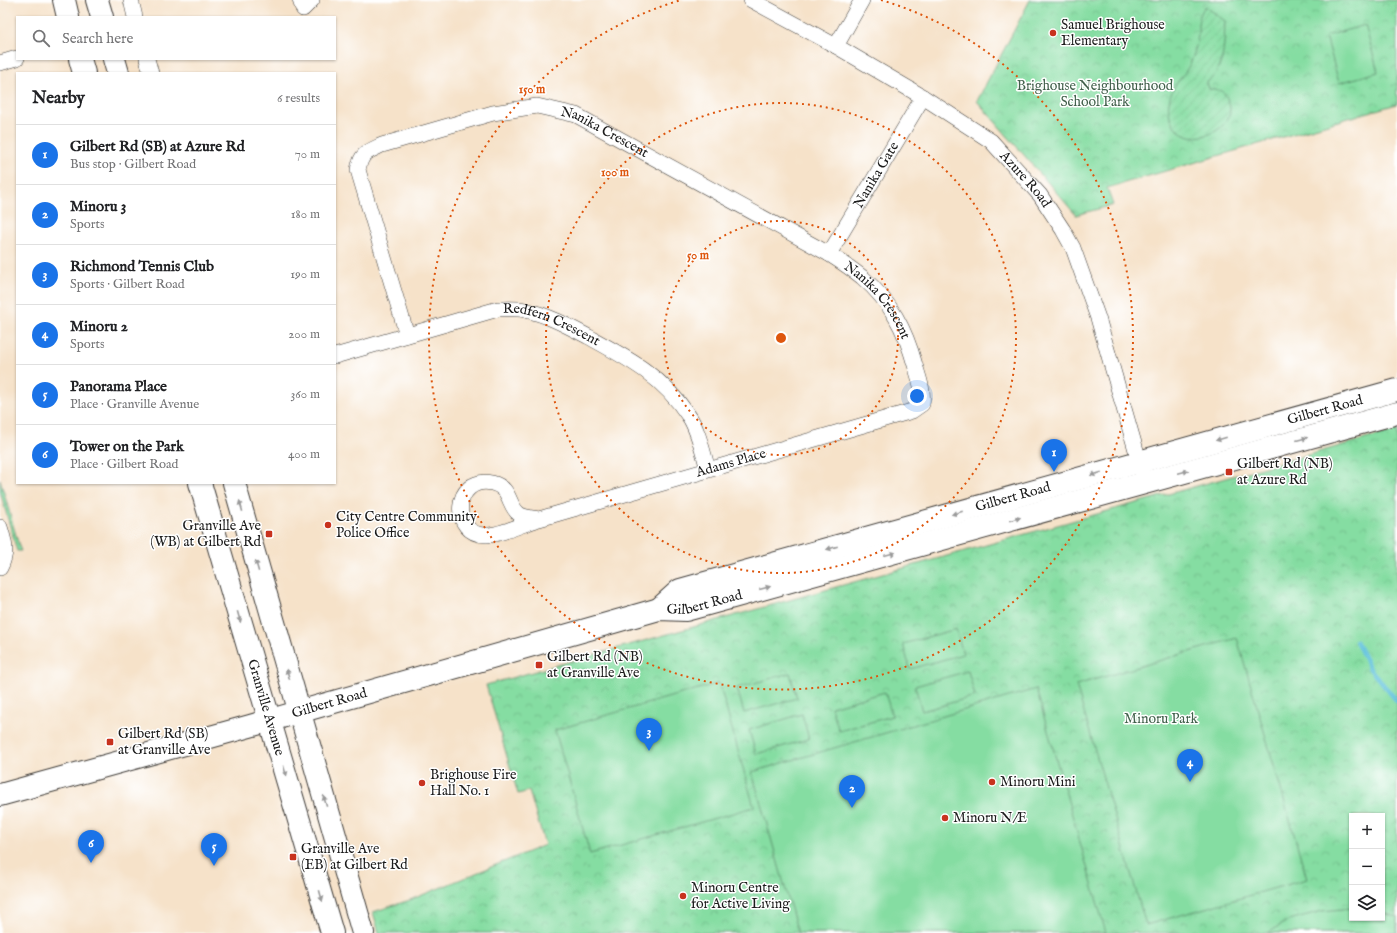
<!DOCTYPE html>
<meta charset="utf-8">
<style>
:root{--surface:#fff;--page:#f2f2f2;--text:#202124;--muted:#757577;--line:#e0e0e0;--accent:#1a73e8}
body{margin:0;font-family:"IM FELL English",serif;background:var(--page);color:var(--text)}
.controls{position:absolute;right:12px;bottom:12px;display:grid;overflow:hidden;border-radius:0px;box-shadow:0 1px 3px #0004}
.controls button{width:36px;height:36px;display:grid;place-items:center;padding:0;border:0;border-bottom:1px solid var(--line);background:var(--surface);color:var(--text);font:20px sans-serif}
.you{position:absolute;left:917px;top:396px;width:14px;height:14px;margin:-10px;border:3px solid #fff;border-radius:50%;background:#1a73e8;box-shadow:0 0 0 6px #1a73e833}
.badge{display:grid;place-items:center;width:26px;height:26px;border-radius:50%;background:var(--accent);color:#fff;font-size:13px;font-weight:700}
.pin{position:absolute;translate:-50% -33px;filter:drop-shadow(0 1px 2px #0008)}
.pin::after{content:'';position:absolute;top:21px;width:14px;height:12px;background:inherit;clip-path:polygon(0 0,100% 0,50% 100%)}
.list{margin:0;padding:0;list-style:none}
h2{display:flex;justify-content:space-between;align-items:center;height:52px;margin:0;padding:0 16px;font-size:17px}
h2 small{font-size:13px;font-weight:400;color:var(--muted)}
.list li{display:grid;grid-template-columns:26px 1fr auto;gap:12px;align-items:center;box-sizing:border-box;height:60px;padding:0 16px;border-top:1px solid var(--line)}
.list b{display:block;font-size:15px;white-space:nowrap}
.list p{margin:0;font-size:13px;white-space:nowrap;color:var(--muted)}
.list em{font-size:13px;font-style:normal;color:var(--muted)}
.icon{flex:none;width:22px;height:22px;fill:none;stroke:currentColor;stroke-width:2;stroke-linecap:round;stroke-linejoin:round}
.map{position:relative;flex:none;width:1397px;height:933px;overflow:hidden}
.search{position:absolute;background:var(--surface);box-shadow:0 1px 3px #0004;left:16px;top:16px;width:320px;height:44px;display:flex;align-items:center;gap:10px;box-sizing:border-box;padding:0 14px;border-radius:0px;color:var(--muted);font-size:15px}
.panel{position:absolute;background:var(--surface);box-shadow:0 1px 3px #0004;left:16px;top:72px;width:320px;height:412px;border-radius:0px}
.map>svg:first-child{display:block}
</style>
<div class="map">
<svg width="1397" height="933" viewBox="0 0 1397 933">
<defs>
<pattern id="grass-dots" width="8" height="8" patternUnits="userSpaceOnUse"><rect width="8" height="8" fill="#85dda2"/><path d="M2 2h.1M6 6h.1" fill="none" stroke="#72bd8b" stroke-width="1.8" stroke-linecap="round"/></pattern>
<pattern id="park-crowns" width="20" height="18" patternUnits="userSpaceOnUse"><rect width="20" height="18" fill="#85dda2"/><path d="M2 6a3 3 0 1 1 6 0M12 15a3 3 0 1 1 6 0" fill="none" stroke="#72bd8b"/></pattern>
<pattern id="garden-furrows" width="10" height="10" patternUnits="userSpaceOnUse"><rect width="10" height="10" fill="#85dda2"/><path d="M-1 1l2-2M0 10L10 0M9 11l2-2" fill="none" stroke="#72bd8b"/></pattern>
</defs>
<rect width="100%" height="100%" fill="#fff"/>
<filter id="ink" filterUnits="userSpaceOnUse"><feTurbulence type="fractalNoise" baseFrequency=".025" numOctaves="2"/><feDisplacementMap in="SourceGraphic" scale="8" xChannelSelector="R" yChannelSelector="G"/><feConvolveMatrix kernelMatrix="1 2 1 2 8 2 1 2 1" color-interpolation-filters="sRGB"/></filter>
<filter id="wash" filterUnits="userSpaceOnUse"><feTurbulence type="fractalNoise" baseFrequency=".012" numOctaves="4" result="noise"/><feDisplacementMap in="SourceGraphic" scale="16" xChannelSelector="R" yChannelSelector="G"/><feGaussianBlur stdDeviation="0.9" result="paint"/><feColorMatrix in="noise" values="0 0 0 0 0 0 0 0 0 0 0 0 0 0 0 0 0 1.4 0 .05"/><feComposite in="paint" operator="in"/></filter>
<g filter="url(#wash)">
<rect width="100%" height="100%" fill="#f6e2c9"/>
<path fill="url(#grass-dots)" stroke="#507c5f" d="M 0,479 L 19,546 L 21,551 L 17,551 L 0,491 Z"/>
<path fill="url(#park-crowns)" stroke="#507c5f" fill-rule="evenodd" d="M 1030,0 L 1397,0 L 1397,104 L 1107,188 L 1113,205 L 1076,215 L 977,101 Z
M 1397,430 L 1397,933 L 379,933 L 373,912 L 410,900 L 545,845 L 529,791 L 518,794 L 486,685 ZM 1352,816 L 1382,816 L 1382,918 L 1352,918 Z"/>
<path fill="url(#garden-furrows)" stroke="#507c5f" d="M 1205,6 L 1225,21 C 1224,41 1226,69 1207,82 L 1209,89 C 1213,89 1218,89 1221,91 C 1224,92 1225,95 1227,98 C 1242,124 1199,149 1178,130 C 1171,124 1167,110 1169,102 C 1171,84 1187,75 1192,59 C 1195,52 1197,43 1198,35 C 1199,32 1198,29 1198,26 C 1198,19 1201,12 1205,6 Z"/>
<path fill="#85dda2" stroke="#507c5f" d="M 1365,25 L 1378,72 L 1339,83 L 1326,36 Z
M 956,629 L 963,654 L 910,669 L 903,644 Z
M 1237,638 L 1307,879 L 1146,925 L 1076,685 Z
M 968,671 L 975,696 L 922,711 L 915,686 Z
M 790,673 L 797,698 L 744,713 L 737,688 Z
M 719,683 L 754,807 L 590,854 L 555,730 Z
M 1036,689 L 1106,933 L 798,933 L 752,772 Z
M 885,692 L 892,716 L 839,731 L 831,707 Z
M 802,714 L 809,739 L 756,754 L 749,730 Z
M 1352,908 L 1352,918 L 1382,918 L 1382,913 L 1397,917 L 1397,933 L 1268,933 L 1289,920 L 1322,911 Z"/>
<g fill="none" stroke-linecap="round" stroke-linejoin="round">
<path stroke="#5fc1dd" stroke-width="4.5" d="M 1356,641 L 1370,669 L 1397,701"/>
</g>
</g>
<g filter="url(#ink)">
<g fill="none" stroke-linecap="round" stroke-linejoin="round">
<g stroke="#3d3a36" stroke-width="16">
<g id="street">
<path d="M 131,0 L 135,17"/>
<path d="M 300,0 L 303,9 L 312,0"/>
<path id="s1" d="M 751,0 L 836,46 L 923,97 L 991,141 L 1040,195 L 1063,230 L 1073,248 L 1098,318 L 1142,471"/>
<path d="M 836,46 L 862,0"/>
<path d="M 147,59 L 151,73"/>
<path d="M 0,63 L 17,58"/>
<path id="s2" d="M 829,254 L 923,97"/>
<path id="s3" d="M 407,335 L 358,170 C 361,153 367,152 382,145 L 493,113 L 537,106 L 576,115 L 829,254 C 840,261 852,269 862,277 C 891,302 905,329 915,365 C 919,378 924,391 922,404 L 912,411 L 539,519 L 536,520 C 523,524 500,535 487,535 C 449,536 453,475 492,483 C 512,488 507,505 519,514 C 523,517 533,518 539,519"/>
<path id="s4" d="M 335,356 L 498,309 C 507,309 516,308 525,310 C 548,315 568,326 589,337 C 629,359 662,376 688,415 C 698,428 703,453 708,469"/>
<path d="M 0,527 C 5,543 8,552 0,568"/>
</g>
</g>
<g stroke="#3d3a36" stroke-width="24">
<g id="secondary">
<path d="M 64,0 L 68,17"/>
<path d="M 97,0 L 102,17"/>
<path d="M 80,59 L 84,73"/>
<path d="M 114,59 L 118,73"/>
<path id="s5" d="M 200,483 L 332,933"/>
<path d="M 234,483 L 363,933"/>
<path id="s6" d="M 659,609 L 680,590 L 1397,390"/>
<path id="s7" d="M 0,795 L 250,726 L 659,609 L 686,610 L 1397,413"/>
</g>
</g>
<use href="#street" stroke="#fff" stroke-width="15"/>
<use href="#secondary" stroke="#fff" stroke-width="22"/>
</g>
<defs><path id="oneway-solid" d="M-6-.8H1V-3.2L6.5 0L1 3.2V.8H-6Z"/></defs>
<g fill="#999">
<use href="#oneway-solid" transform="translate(1221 439) rotate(164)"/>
<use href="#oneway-solid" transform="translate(1302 439) rotate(-15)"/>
<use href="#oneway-solid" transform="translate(1183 472) rotate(-15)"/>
<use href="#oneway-solid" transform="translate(1096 474) rotate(164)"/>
<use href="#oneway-solid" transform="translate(241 506) rotate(-106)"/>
<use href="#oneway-solid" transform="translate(957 513) rotate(164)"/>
<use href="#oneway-solid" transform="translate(1015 519) rotate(-16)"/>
<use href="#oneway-solid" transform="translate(832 548) rotate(164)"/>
<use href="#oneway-solid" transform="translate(890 554) rotate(-15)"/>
<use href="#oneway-solid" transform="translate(257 566) rotate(-106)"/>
<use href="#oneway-solid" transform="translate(765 588) rotate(-15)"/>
<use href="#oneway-solid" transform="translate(239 617) rotate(74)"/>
<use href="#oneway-solid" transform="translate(288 674) rotate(-106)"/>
<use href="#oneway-solid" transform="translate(285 771) rotate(74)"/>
<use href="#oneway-solid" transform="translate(325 801) rotate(-106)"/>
<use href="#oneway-solid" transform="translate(321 896) rotate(74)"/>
</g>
</g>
<g fill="none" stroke="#de560d" stroke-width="2" stroke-dasharray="2 4">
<circle cx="781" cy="338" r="117"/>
<circle cx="781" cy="338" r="235"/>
<path d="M881 0A352 352 0 1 1 681 0"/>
</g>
<g fill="#c8321e" stroke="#fff" stroke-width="1.5">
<circle cx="1053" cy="33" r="4"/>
<rect x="1225" y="468" width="8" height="8" rx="2"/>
<circle cx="328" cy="525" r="4"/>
<rect x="265" y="530" width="8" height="8" rx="2"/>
<rect x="535" y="661" width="8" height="8" rx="2"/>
<rect x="106" y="738" width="8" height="8" rx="2"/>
<circle cx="992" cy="782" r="4"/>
<circle cx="422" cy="783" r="4"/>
<circle cx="945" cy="818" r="4"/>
<rect x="289" y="853" width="8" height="8" rx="2"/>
<circle cx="683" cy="896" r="4"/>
</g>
<g text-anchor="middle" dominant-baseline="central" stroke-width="3" stroke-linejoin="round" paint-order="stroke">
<g font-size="14" fill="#1c1c1c" stroke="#fff" text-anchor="start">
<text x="1061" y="25">Samuel Brighouse<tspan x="1061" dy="16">Elementary</tspan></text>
<text x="1237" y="464">Gilbert Rd (NB)<tspan x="1237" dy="16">at Azure Rd</tspan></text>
<text x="336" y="517">City Centre Community<tspan x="336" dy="16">Police Office</tspan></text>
<text x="261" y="526" text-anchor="end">Granville Ave<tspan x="261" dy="16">(WB) at Gilbert Rd</tspan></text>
<text x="547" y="657">Gilbert Rd (NB)<tspan x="547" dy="16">at Granville Ave</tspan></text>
<text x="118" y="734">Gilbert Rd (SB)<tspan x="118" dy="16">at Granville Ave</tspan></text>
<text x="430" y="775">Brighouse Fire<tspan x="430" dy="16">Hall No. 1</tspan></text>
<text x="1000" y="782">Minoru Mini</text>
<text x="953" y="818">Minoru N/E</text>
<text x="301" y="849">Granville Ave<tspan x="301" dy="16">(EB) at Gilbert Rd</tspan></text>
<text x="691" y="888">Minoru Centre<tspan x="691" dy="16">for Active Living</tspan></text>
</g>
<g font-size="14" fill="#41604b" stroke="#fff">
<text x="1095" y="86">Brighouse Neighbourhood<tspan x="1095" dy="16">School Park</tspan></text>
<text x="1161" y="719">Minoru Park</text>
</g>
<g font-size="14" fill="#1c1c1c" stroke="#fff">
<text stroke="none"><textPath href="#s3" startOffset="442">Nanika Crescent</textPath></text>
<text stroke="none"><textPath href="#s2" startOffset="92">Nanika Gate</textPath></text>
<text stroke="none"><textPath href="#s1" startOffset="330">Azure Road</textPath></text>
<text stroke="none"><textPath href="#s3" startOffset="766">Nanika Crescent</textPath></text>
<text stroke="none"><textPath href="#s4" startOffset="226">Redfern Crescent</textPath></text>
<text stroke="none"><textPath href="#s6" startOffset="698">Gilbert Road</textPath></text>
<text transform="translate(731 463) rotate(-16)">Adams Place</text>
<text stroke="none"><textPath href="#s6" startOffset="374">Gilbert Road</textPath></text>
<text stroke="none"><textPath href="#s7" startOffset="731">Gilbert Road</textPath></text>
<text stroke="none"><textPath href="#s7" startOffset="342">Gilbert Road</textPath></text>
<text stroke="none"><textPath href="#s5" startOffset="234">Granville Avenue</textPath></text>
</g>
</g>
<circle cx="781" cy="338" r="6" fill="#de560d" stroke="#fff" stroke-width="2"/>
<g font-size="12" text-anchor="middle" font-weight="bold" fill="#de560d" stroke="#fff" stroke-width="3" stroke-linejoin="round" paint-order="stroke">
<text x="532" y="93">150 m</text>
<text x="615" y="176">100 m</text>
<text x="698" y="259">50 m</text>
</g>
</svg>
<div class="controls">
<button>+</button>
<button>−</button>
<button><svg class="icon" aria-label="layers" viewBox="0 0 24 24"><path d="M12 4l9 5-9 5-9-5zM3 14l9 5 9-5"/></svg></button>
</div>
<div class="you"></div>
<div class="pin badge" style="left:1054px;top:472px">1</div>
<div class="pin badge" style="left:852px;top:808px">2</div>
<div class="pin badge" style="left:649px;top:751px">3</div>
<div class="pin badge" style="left:1190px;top:782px">4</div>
<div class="pin badge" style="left:214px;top:866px">5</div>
<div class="pin badge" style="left:91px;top:863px">6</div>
<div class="search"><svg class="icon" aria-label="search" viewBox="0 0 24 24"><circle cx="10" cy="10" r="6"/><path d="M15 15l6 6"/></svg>Search here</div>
<section class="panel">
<h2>Nearby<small>6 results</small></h2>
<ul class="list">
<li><span class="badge">1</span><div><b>Gilbert Rd (SB) at Azure Rd</b><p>Bus stop · Gilbert Road</p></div><em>70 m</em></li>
<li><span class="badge">2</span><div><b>Minoru 3</b><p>Sports</p></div><em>180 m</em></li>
<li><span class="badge">3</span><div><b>Richmond Tennis Club</b><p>Sports · Gilbert Road</p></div><em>190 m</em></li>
<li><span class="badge">4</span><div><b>Minoru 2</b><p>Sports</p></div><em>200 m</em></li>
<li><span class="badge">5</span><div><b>Panorama Place</b><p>Place · Granville Avenue</p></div><em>360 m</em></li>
<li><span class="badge">6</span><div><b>Tower on the Park</b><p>Place · Gilbert Road</p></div><em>400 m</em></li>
</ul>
</section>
</div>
